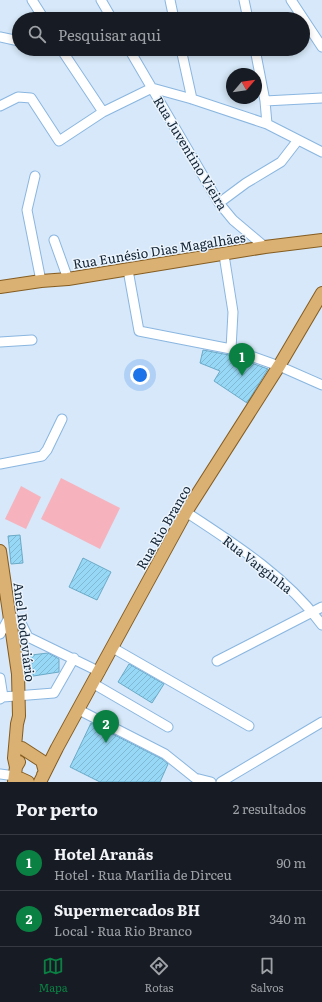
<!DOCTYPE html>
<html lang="pt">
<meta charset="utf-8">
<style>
:root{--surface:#171b24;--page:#20242c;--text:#f1f3f6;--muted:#9ea1a6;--line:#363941;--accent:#0b8043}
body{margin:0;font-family:Literata,serif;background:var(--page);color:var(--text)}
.compass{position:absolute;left:226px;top:68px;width:36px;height:36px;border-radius:50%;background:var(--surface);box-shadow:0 2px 6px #0003;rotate:61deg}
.you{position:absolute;left:140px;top:375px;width:14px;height:14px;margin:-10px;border:3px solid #fff;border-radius:50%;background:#1a73e8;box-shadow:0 0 0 6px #1a73e833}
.badge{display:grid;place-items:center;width:26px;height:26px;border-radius:50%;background:var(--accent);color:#fff;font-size:13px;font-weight:700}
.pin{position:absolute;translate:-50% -33px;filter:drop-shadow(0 1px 2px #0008)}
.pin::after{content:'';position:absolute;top:21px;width:14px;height:12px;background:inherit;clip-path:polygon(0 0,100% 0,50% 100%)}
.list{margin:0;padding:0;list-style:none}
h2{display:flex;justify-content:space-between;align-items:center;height:52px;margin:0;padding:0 16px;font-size:17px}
h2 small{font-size:13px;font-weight:400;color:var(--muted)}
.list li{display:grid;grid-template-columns:26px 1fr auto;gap:12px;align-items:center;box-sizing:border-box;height:56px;padding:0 16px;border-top:1px solid var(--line)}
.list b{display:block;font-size:15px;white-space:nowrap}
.list p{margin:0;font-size:13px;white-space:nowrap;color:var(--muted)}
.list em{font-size:13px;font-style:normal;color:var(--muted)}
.icon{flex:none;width:22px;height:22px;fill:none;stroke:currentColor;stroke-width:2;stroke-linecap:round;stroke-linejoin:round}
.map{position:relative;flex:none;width:322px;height:782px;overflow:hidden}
.search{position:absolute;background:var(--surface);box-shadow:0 2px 6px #0003;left:12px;right:12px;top:12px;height:44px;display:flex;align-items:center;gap:10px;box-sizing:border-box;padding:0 14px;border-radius:22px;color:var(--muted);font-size:15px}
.sheet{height:164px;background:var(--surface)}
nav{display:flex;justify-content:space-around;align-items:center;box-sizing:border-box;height:56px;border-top:1px solid var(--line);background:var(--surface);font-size:11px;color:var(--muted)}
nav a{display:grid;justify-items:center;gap:2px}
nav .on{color:var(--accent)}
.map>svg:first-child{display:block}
</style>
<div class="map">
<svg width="322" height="782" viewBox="0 0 322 782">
<defs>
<pattern id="building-hatch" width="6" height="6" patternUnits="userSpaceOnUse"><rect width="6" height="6" fill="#97d8f6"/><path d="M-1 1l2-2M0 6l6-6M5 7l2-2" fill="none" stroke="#81b9d3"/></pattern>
</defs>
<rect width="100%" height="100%" fill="#d6e8f9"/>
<path fill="#f6b3be" d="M 61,478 L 120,508 L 100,549 L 41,519 Z
M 21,486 L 41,497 L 26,529 L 5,519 Z"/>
<path fill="url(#building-hatch)" stroke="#6baac7" d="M 203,350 L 229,355 L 268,369 L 247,403 L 214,381 L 220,371 L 200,363 Z
M 20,535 L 23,563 L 11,564 L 8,536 Z
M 83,558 L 111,572 L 97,600 L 69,587 Z
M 48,653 L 59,659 L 59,672 L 27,677 L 23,656 Z
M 129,664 L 164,684 L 152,703 L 118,682 Z
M 91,723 L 162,759 L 168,764 L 160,782 L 100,782 L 70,767 Z"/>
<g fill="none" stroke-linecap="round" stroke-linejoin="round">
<g stroke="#8ab6e0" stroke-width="11">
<path id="minor" d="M 32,0 L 44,19
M 101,0 L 112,19
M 170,0 L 174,19
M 244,0 L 248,19
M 291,0 L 322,47
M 0,37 L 19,41
M 61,49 L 103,112
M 129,49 L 219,203 L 233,220 L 265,247
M 181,49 L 192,99
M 255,49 L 265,101 L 267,124
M 265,101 L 322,98
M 0,106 L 18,97 L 31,98 L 59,141 L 103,112 L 152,88 L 192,99 L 267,124 L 322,152
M 35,176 L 27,210 L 41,281
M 219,203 L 246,183 L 281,162 L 298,140
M 54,240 L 68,279
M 224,255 L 233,312 L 231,349
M 128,270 L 139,331 L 231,349 L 279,366 L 322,385
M 0,342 L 32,340
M 0,464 L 42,456 L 47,450 L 62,419
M 186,512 C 235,544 287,577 322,625
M 0,634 L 10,616 L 20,621 L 28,637 L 100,672
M 113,648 L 249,726
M 217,661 L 322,607
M 0,678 L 3,697
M 94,684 L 168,727
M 0,699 L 3,697 L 54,693 L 74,658
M 79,710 L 165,754 L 195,778 L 211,782
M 0,774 L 15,776
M 221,782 L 322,722"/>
</g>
<g stroke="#855c20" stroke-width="14">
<path id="major" d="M 0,287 L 41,281 L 68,279 L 265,247 L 322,240
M 0,551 L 18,674 L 19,716 L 17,724 L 14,758 L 16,767
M 22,748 L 42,761 L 45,772 L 43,775
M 15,776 L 28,782
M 14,782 L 16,767 L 19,762
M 40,782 L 57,748 L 186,512 L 279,366 L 322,293"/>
</g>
<use href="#minor" stroke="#fff" stroke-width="9"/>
<use href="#major" stroke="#dbb073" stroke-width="12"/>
</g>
<g text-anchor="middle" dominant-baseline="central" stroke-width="3" stroke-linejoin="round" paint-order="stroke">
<g font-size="13" fill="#122333" stroke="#ebf4fd">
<text transform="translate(191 153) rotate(59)">Rua Juventino Vieira</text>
<text transform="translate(159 250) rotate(-9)">Rua Eunésio Dias Magalhães</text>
<text transform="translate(163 527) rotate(-60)">Rua Rio Branco</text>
<text transform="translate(258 564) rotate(38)">Rua Varginha</text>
<text transform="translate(25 632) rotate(83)">Anel Rodoviário</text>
</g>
</g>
</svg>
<svg class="compass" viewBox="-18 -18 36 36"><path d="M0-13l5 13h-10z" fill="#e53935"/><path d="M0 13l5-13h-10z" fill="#9ea1a6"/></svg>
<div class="you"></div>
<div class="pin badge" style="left:242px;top:376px">1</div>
<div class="pin badge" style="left:106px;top:743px">2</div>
<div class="search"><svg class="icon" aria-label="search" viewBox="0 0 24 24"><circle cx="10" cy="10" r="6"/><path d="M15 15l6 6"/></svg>Pesquisar aqui</div>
</div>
<section class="sheet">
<h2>Por perto<small>2 resultados</small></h2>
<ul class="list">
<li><span class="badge">1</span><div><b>Hotel Aranãs</b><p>Hotel · Rua Marília de Dirceu</p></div><em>90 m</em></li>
<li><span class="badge">2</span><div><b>Supermercados BH</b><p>Local · Rua Rio Branco</p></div><em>340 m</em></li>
</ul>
</section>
<nav>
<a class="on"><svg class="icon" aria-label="map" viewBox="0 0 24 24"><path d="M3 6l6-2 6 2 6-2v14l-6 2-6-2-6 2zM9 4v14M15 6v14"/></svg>Mapa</a>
<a><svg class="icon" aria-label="directions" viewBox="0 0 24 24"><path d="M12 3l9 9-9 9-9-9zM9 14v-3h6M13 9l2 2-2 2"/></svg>Rotas</a>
<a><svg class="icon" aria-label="saved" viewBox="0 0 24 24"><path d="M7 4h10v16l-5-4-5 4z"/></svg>Salvos</a>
</nav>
